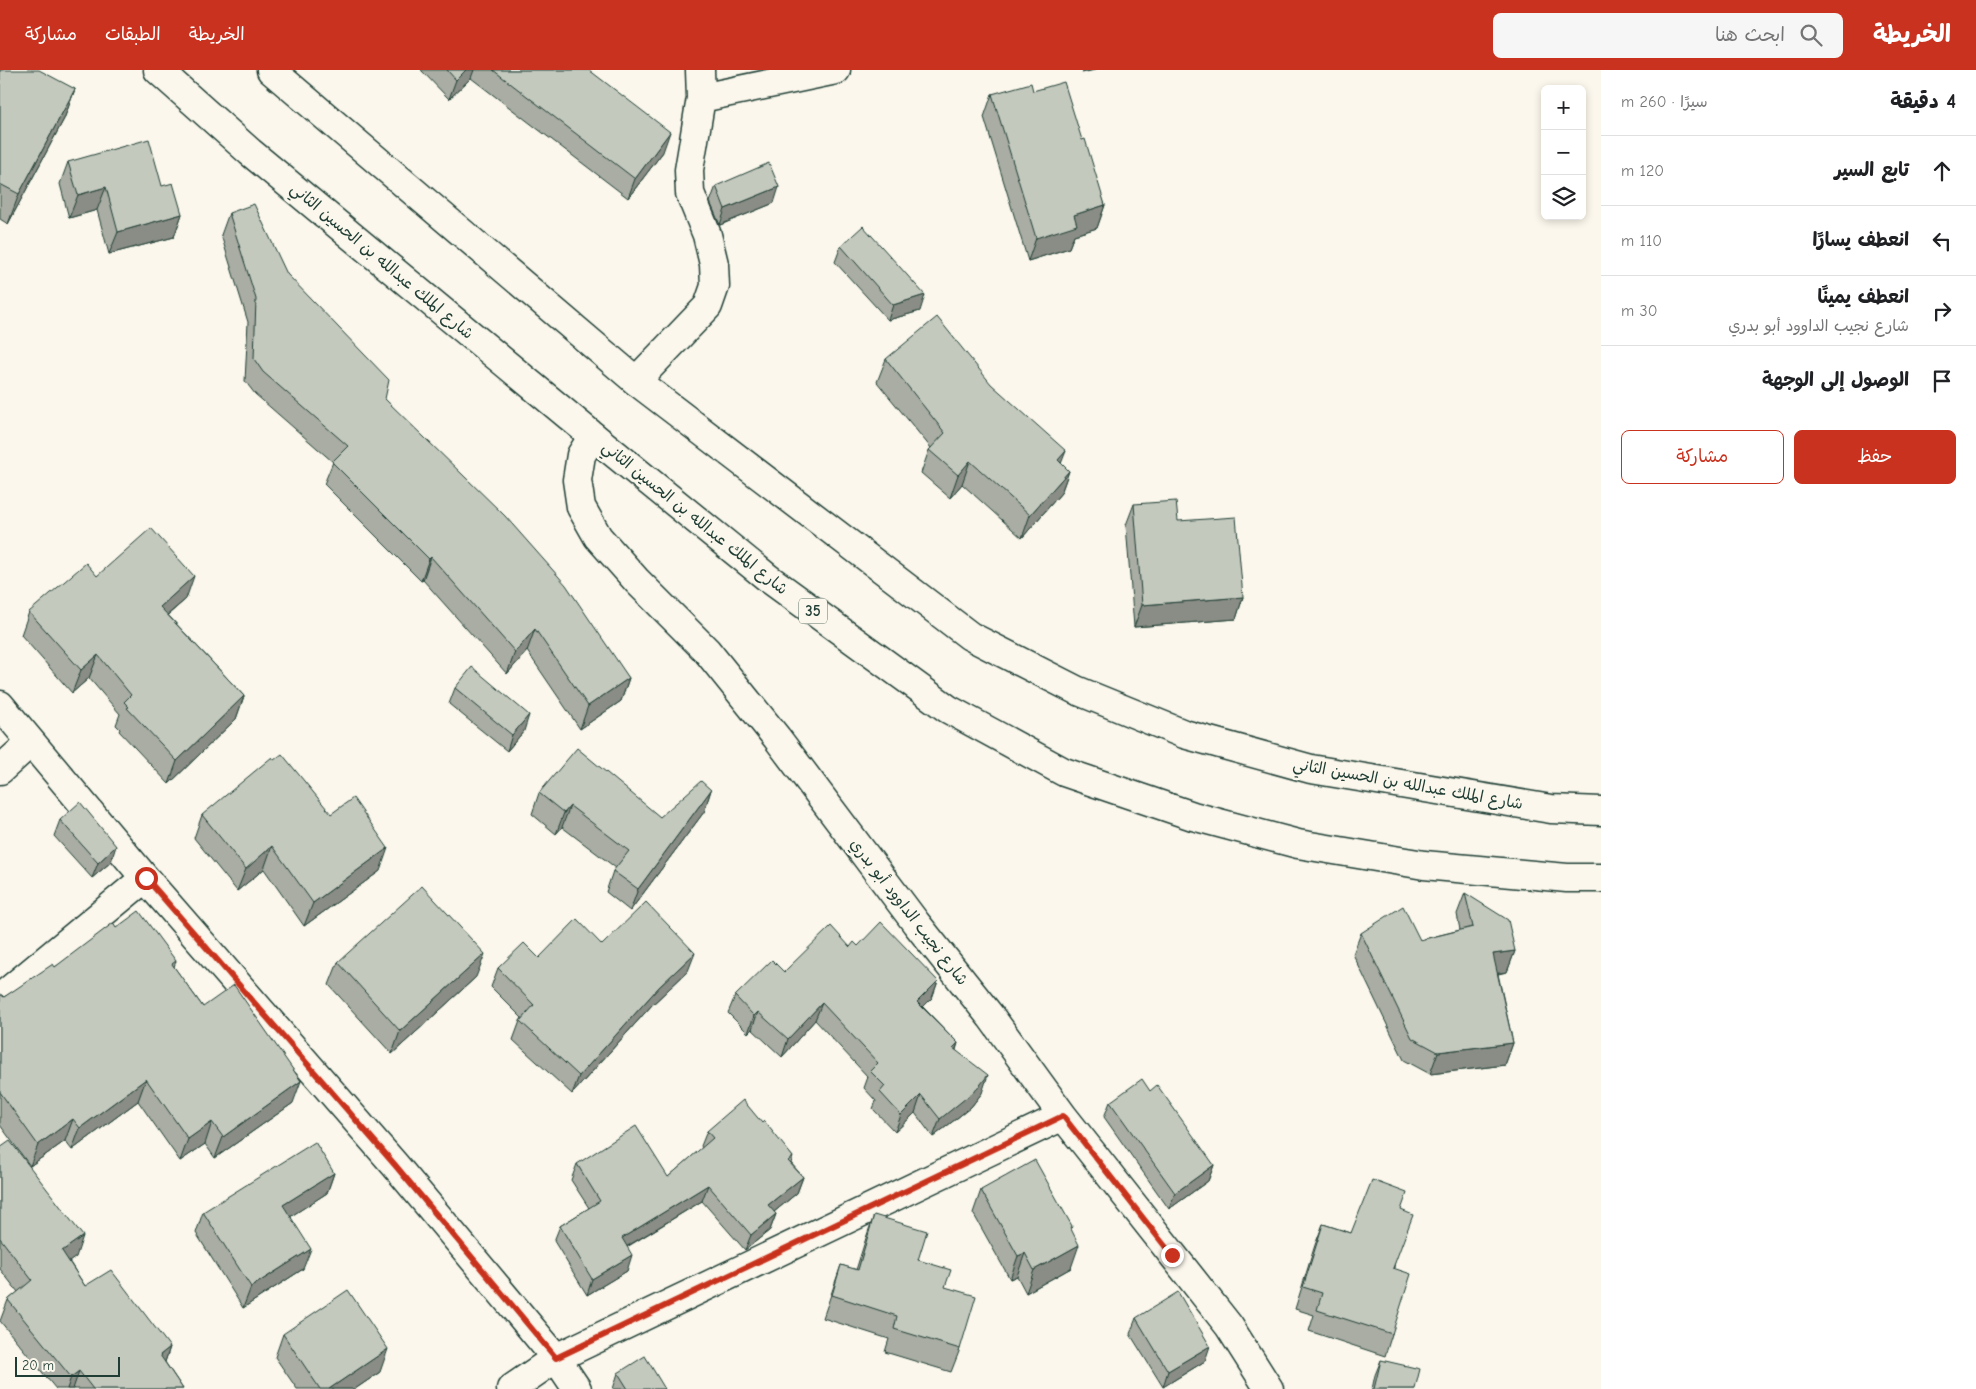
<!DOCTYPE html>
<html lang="ar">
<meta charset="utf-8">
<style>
:root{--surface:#fff;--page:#f6f6f6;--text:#202124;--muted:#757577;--line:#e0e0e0;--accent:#c8321e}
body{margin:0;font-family:"Comic Neue","Playpen Sans Arabic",sans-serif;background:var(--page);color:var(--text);direction:rtl}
.controls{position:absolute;right:15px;top:15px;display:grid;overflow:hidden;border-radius:8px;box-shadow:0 2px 8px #0003}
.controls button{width:45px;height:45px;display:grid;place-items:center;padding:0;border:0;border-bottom:1px solid var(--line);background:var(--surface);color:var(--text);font:25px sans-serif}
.scale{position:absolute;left:15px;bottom:12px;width:105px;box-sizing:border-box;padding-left:5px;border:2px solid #1f3d34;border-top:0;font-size:14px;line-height:18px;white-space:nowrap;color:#1f3d34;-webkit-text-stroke:4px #fbf7ec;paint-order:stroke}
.stop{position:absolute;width:15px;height:15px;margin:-11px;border:4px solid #c8321e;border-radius:50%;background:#fff}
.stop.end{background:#c8321e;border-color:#fff;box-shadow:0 1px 5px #0008}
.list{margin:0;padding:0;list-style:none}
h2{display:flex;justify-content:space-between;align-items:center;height:65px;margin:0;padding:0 20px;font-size:21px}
h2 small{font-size:16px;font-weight:400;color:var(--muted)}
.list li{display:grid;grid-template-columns:32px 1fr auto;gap:15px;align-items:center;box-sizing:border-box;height:70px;padding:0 20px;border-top:1px solid var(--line)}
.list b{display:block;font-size:19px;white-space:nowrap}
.list p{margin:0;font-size:16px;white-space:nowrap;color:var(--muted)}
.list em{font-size:16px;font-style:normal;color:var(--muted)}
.actions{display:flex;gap:10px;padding:15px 20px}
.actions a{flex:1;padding:11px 0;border:1px solid var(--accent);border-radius:8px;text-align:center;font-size:18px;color:var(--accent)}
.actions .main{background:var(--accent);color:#fff}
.icon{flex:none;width:28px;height:28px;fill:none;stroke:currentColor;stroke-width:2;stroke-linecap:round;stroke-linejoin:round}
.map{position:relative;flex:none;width:1601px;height:1319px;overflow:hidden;direction:ltr}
header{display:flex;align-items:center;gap:30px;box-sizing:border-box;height:70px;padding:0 25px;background:var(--accent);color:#fff}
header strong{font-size:24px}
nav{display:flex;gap:28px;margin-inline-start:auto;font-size:18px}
.search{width:350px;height:45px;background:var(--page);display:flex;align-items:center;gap:12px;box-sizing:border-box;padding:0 18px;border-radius:8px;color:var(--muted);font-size:19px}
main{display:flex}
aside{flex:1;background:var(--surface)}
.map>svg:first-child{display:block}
</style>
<header>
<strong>الخريطة</strong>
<div class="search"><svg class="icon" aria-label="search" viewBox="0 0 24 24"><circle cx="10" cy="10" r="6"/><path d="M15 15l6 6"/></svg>ابحث هنا</div>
<nav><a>الخريطة</a><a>الطبقات</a><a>مشاركة</a></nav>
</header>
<main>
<aside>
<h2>4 دقيقة<small>سيرًا · 260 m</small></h2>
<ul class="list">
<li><svg class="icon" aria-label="ahead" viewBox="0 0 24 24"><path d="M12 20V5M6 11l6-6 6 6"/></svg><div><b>تابع السير</b></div><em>120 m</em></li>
<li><svg class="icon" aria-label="left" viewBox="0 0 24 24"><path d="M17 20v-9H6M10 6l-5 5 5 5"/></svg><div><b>انعطف يسارًا</b></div><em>110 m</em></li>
<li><svg class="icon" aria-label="right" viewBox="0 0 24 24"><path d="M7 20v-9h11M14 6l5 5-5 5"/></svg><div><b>انعطف يمينًا</b><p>شارع نجيب الداوود أبو بدري</p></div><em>30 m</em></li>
<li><svg class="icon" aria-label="arrive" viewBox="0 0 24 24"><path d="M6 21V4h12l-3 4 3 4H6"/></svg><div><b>الوصول إلى الوجهة</b></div></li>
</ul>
<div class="actions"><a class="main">حفظ</a><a>مشاركة</a></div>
</aside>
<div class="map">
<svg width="1601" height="1319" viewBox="0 0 1601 1319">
<rect width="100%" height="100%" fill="#fbf7ec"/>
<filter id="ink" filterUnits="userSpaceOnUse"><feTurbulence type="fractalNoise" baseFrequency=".02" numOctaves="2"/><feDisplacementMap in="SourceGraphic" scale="10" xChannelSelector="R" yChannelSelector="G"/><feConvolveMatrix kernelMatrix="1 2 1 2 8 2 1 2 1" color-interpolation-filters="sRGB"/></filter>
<g filter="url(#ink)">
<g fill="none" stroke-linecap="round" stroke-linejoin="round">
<g stroke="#1f3d34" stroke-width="31">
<path id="minor" d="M 701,28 L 836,0
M 636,311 L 708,236 L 715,216 L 714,194 L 707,165 L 690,123 L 689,100 L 701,28 L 700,0
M 593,366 L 581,385 L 577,410 L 581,437 L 598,467 L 637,511 L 707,581 L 777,668 L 916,853 L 991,947 L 1063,1046 L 1229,1256 L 1269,1319
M 0,635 L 145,808 L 395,1095 L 556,1288 L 577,1319
M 0,700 L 30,673
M 0,928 L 145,808
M 511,1319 L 556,1288 L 1063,1046"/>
</g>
<g stroke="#1f3d34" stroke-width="31">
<path id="highway" d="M 158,0 L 250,82 L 593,366 L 768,508 L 948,639 L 1064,702 L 1193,746 L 1298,774 L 1424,795 L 1567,808 L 1601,808
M 271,0 L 636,311 L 970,566 L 1076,620 L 1184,664 L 1311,699 L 1551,739 L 1601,741"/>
</g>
<use href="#minor" stroke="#fbf7ec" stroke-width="28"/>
<use href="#highway" stroke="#fbf7ec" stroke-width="28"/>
</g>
<path fill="#a9ada3" stroke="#1f3d34" d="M 0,0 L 75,19 L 64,49 L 8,154 L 0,149 Z
M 421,0 L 589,0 L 663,82 L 628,128 L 471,8 L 449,29 Z
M 1033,21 L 1082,70 L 1105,135 L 1097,158 L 1074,165 L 1069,178 L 1028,191 L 984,47 L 992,24 Z
M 68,92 L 162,116 L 182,144 L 174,167 L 109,184 L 97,140 L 69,148 L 60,114 Z
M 716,116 L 774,133 L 720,155 L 710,132 Z
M 229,143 L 287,204 L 385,329 L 629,608 L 621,631 L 580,659 L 527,581 L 507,604 L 423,510 L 421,511 L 324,414 L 333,392 L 255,324 L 245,311 L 248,252 L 221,165 Z
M 841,176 L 920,241 L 888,250 L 835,192 Z
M 886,289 L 991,314 L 1061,393 L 1069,401 L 1061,423 L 1022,468 L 962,414 L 950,428 L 921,403 L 929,380 L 931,378 L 877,312 Z
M 1134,434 L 1178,451 L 1243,527 L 1236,549 L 1134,557 L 1126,455 Z
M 97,506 L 186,529 L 168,545 L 244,626 L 236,649 L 169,714 L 119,661 L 120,659 L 116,655 L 120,644 L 89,608 L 72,623 L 21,565 L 29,542 Z
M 455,618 L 524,661 L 507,681 L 449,634 Z
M 711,720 L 704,742 L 630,841 L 606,822 L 613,801 L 616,798 L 562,757 L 556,764 L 532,744 L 539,723 L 660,747 Z
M 331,744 L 380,801 L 304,856 L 264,799 L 237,821 L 194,768 L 202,745 Z
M 60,750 L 111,792 L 92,808 L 54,766 Z
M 1465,823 L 1515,881 L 1507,902 L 1498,904 L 1513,973 L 1505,995 L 1430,1004 L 1404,990 L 1353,884 L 1361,863 L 1420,870 L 1460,860 L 1457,844 Z
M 116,858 L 176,891 L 174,897 L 203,937 L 293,1033 L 215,1088 L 205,1074 L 180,1091 L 138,1031 L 72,1080 L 65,1071 L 30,1096 L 0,1055 L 0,924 L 4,927 L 55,897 Z
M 602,875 L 688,901 L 652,935 L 572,1024 L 513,970 L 520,951 L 522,948 L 491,917 L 498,898 L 539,888 Z
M 858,876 L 938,911 L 932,928 L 923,937 L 958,973 L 956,980 L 982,1023 L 971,1037 L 933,1067 L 915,1043 L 895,1062 L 873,1039 L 876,1031 L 864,1018 L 868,1007 L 815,950 L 782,987 L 752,959 L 748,963 L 728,943 L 735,926 L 784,902 L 850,877 Z
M 338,892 L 476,907 L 392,984 L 329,915 Z
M 1150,1021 L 1214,1095 L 1208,1111 L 1169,1139 L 1104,1047 L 1110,1032 Z
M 762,1053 L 793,1087 L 791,1093 L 803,1107 L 797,1123 L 774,1142 L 776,1144 L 770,1160 L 745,1180 L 702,1131 L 627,1177 L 627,1201 L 587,1225 L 554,1171 L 560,1156 L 589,1138 L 571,1110 L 577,1094 L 668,1107 L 702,1078 L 701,1076 L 707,1061 Z
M 0,1078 L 76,1187 L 69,1191 L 85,1216 L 170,1277 L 165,1292 L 183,1319 L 56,1319 L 0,1251 L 8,1230 L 18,1222 L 0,1199 Z
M 334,1103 L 327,1123 L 291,1146 L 303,1199 L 243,1238 L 196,1163 L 203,1142 Z
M 981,1120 L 1072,1156 L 1071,1159 L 1071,1198 L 1026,1223 L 1017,1206 L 1010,1209 L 973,1143 Z
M 1401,1140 L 1394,1198 L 1392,1264 L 1385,1286 L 1309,1261 L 1314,1245 L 1295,1239 L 1315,1175 L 1323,1154 L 1351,1163 Z
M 874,1145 L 945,1217 L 960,1279 L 951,1302 L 885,1282 L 889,1269 L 823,1248 L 841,1195 L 856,1200 L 866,1168 Z
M 1136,1248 L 1205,1291 L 1163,1317 L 1130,1264 Z
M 283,1264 L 380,1302 L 355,1319 L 297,1319 L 275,1287 Z
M 1381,1290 L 1415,1319 L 1372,1319 L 1375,1305 Z
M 618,1303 L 665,1319 L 613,1319 Z"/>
<path fill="#898d85" stroke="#1f3d34" d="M 466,0 L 474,0 L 471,8 L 449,29 L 456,10 Z
M 1084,0 L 1095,0 L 1082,3 Z
M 75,19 L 64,49 L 8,154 L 19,124 Z
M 670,62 L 663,82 L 628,128 L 635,109 Z
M 106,117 L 97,140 L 69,148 L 78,125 Z
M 779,117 L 774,133 L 720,155 L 725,139 Z
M 1105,135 L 1097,158 L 1074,165 L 1069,178 L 1028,191 L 1036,168 L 1074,145 Z
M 182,144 L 174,167 L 109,184 L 118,162 Z
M 925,225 L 920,241 L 888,250 L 893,235 Z
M 1066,381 L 1057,404 L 1058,390 Z
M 970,391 L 962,414 L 950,428 L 958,405 Z
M 1069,401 L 1061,423 L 1022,468 L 1030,445 Z
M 431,487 L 423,510 L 421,511 L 429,489 Z
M 194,506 L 186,529 L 151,559 L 160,537 Z
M 1243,527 L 1236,549 L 1134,557 L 1142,535 Z
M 535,559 L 527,581 L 507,604 L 515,582 Z
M 98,585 L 89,608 L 72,623 L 81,600 Z
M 629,608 L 621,631 L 580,659 L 588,636 Z
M 244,626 L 236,649 L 169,714 L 177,691 Z
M 529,645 L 524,661 L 507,681 L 512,665 Z
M 711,720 L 704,742 L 630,841 L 638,819 Z
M 570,736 L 562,757 L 556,764 L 564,743 Z
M 116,776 L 111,792 L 92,808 L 98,793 Z
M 272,776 L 264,799 L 237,821 L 246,799 Z
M 388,778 L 380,801 L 304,856 L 313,833 Z
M 1515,881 L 1507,902 L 1485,905 L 1493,884 Z
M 695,883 L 688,901 L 652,935 L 572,1024 L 579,1006 L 659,917 Z
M 485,884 L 476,907 L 392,984 L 400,961 Z
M 938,911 L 932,928 L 911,949 L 917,932 Z
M 822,933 L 815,950 L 782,987 L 788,969 Z
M 758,942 L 752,959 L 748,963 L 754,946 Z
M 958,973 L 952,990 L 953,978 Z
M 1513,973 L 1505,995 L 1430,1004 L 1438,982 Z
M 988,1005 L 982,1023 L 971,1037 L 933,1067 L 940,1049 Z
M 146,1009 L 138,1031 L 72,1080 L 80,1058 Z
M 301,1011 L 293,1033 L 215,1088 L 223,1067 Z
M 921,1025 L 915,1043 L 895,1062 L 901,1045 Z
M 73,1049 L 65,1071 L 30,1096 L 38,1075 Z
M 212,1052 L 205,1074 L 180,1091 L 188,1069 Z
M 1214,1095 L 1208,1111 L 1169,1139 L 1175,1123 Z
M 334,1103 L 327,1123 L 276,1156 L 283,1135 Z
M 803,1107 L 797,1123 L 763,1151 L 768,1135 Z
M 708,1115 L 702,1131 L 616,1183 L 622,1168 Z
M 776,1144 L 770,1160 L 745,1180 L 751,1165 Z
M 83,1166 L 76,1187 L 55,1202 L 62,1181 Z
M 1079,1175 L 1071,1198 L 1026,1223 L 1034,1200 Z
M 311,1179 L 303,1199 L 243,1238 L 251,1217 Z
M 1025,1183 L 1017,1206 L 1010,1209 L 1018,1186 Z
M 632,1185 L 627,1201 L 587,1225 L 592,1209 Z
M 1210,1276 L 1205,1291 L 1163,1317 L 1168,1301 Z
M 170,1277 L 163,1298 L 160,1285 Z
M 388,1279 L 380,1302 L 355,1319 L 329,1319 Z
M 79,1301 L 73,1319 L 67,1319 L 71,1307 Z"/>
<path fill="#c4c9be" stroke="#1f3d34" d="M 0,0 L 39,0 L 75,19 L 19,124 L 0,114 Z
M 447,0 L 466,0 L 456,10 Z
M 493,0 L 589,0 L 670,62 L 635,109 Z
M 1064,12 L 1082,70 L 1085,69 L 1105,135 L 1074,145 L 1077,155 L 1036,168 L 992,24 L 1031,13 L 1033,21 Z
M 149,69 L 162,116 L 173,113 L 182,144 L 118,162 L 106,117 L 78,125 L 68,92 Z
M 769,93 L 779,117 L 725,139 L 716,116 Z
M 254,134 L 287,204 L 389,310 L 385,329 L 505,446 L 566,515 L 629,608 L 588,636 L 535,559 L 515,582 L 431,487 L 429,489 L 332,392 L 348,376 L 263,302 L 254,289 L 256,229 L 229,143 Z
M 863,156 L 925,225 L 893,235 L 841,176 Z
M 937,247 L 991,314 L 1066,381 L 1058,390 L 1069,401 L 1030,445 L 970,391 L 958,405 L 929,380 L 945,363 L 886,289 Z
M 1176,431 L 1178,451 L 1236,447 L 1243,527 L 1142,535 L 1134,434 Z
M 151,458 L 194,506 L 160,537 L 244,626 L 177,691 L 127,638 L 129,637 L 124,632 L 131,625 L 98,585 L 81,600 L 29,542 L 86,493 L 97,506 Z
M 472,597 L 529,645 L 512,665 L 455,618 Z
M 577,678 L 660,747 L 701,711 L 711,720 L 638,819 L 613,801 L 629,781 L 570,736 L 564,743 L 539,723 Z
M 282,684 L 331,744 L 353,728 L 388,778 L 313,833 L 272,776 L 246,799 L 202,745 L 272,687 L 274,690 Z
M 80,732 L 116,776 L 98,793 L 60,750 Z
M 422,816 L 485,884 L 400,961 L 338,892 Z
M 1465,823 L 1508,850 L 1515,881 L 1493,884 L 1513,973 L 1438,982 L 1412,968 L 1361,863 L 1403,836 L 1420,870 L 1473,857 Z
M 646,832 L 695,883 L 659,917 L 579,1006 L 520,951 L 534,935 L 498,898 L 524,873 L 539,888 L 577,849 L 602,875 Z
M 139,841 L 176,891 L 172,894 L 203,937 L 234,915 L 301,1011 L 223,1067 L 212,1052 L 188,1069 L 146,1009 L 80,1058 L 73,1049 L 38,1075 L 0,1022 L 0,924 L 4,927 L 53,894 L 55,897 L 113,853 L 116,858 Z
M 881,852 L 938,911 L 917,932 L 958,973 L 953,978 L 988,1005 L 977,1019 L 940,1049 L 921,1025 L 901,1045 L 880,1022 L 885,1016 L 870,1001 L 878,993 L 822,933 L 788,969 L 758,942 L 754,946 L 735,926 L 772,890 L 784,902 L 831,856 L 850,877 L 854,872 L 858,876 Z
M 1142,1009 L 1150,1021 L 1157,1015 L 1214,1095 L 1175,1123 L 1110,1032 Z
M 743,1030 L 762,1053 L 764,1051 L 793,1087 L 788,1091 L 803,1107 L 768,1135 L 776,1144 L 751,1165 L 708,1115 L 622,1168 L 632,1185 L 592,1209 L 560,1156 L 600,1131 L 577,1094 L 636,1056 L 668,1107 L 713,1068 L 707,1061 Z
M 10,1071 L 83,1166 L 62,1181 L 85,1216 L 111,1200 L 170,1277 L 160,1285 L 183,1319 L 93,1319 L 79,1301 L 71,1307 L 8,1230 L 32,1210 L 0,1168 L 0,1078 Z
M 315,1072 L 334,1103 L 283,1135 L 311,1179 L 251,1217 L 203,1142 Z
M 1035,1090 L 1072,1156 L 1070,1157 L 1079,1175 L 1034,1200 L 1025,1183 L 1018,1186 L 981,1120 Z
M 1372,1110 L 1407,1123 L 1401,1140 L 1413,1145 L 1393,1198 L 1411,1204 L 1392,1264 L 1317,1240 L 1322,1223 L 1303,1217 L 1323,1154 L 1351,1163 Z
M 874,1145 L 927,1161 L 918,1190 L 951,1200 L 945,1217 L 976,1226 L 960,1279 L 894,1259 L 897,1246 L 832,1225 L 841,1195 L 858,1200 Z
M 348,1220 L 388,1279 L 329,1319 L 320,1319 L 283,1264 Z
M 1178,1222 L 1210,1276 L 1168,1301 L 1136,1248 Z
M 645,1286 L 665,1319 L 628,1319 L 618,1303 Z
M 1381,1290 L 1420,1299 L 1415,1319 L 1374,1319 Z"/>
</g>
<g fill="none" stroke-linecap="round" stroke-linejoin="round" filter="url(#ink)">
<path stroke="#c8321e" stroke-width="6" d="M 146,808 L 395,1095 L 556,1288 L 1063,1046 L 1172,1185"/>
</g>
<g text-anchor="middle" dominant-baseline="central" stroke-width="5" stroke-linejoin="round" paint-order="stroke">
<rect fill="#fbf7ec" stroke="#61756b" stroke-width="1" x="799" y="528.5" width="28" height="25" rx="4"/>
<g font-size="15" font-weight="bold" fill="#1f3d34">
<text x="813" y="541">35</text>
</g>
<g font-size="16" fill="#1f3d34" stroke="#fbf7ec">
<text transform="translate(382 191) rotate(40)">شارع الملك عبدالله بن الحسين الثاني</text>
<text transform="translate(695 448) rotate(39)">شارع الملك عبدالله بن الحسين الثاني</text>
<text transform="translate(1408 714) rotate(10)">شارع الملك عبدالله بن الحسين الثاني</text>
<text transform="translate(909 842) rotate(52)">شارع نجيب الداوود أبو بدري</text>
</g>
</g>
</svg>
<div class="controls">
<button>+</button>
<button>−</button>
<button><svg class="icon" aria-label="layers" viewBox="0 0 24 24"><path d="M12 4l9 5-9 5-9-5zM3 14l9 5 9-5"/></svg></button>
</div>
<div class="scale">20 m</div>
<div class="stop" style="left:146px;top:808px"></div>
<div class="stop end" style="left:1172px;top:1185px"></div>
</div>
</main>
